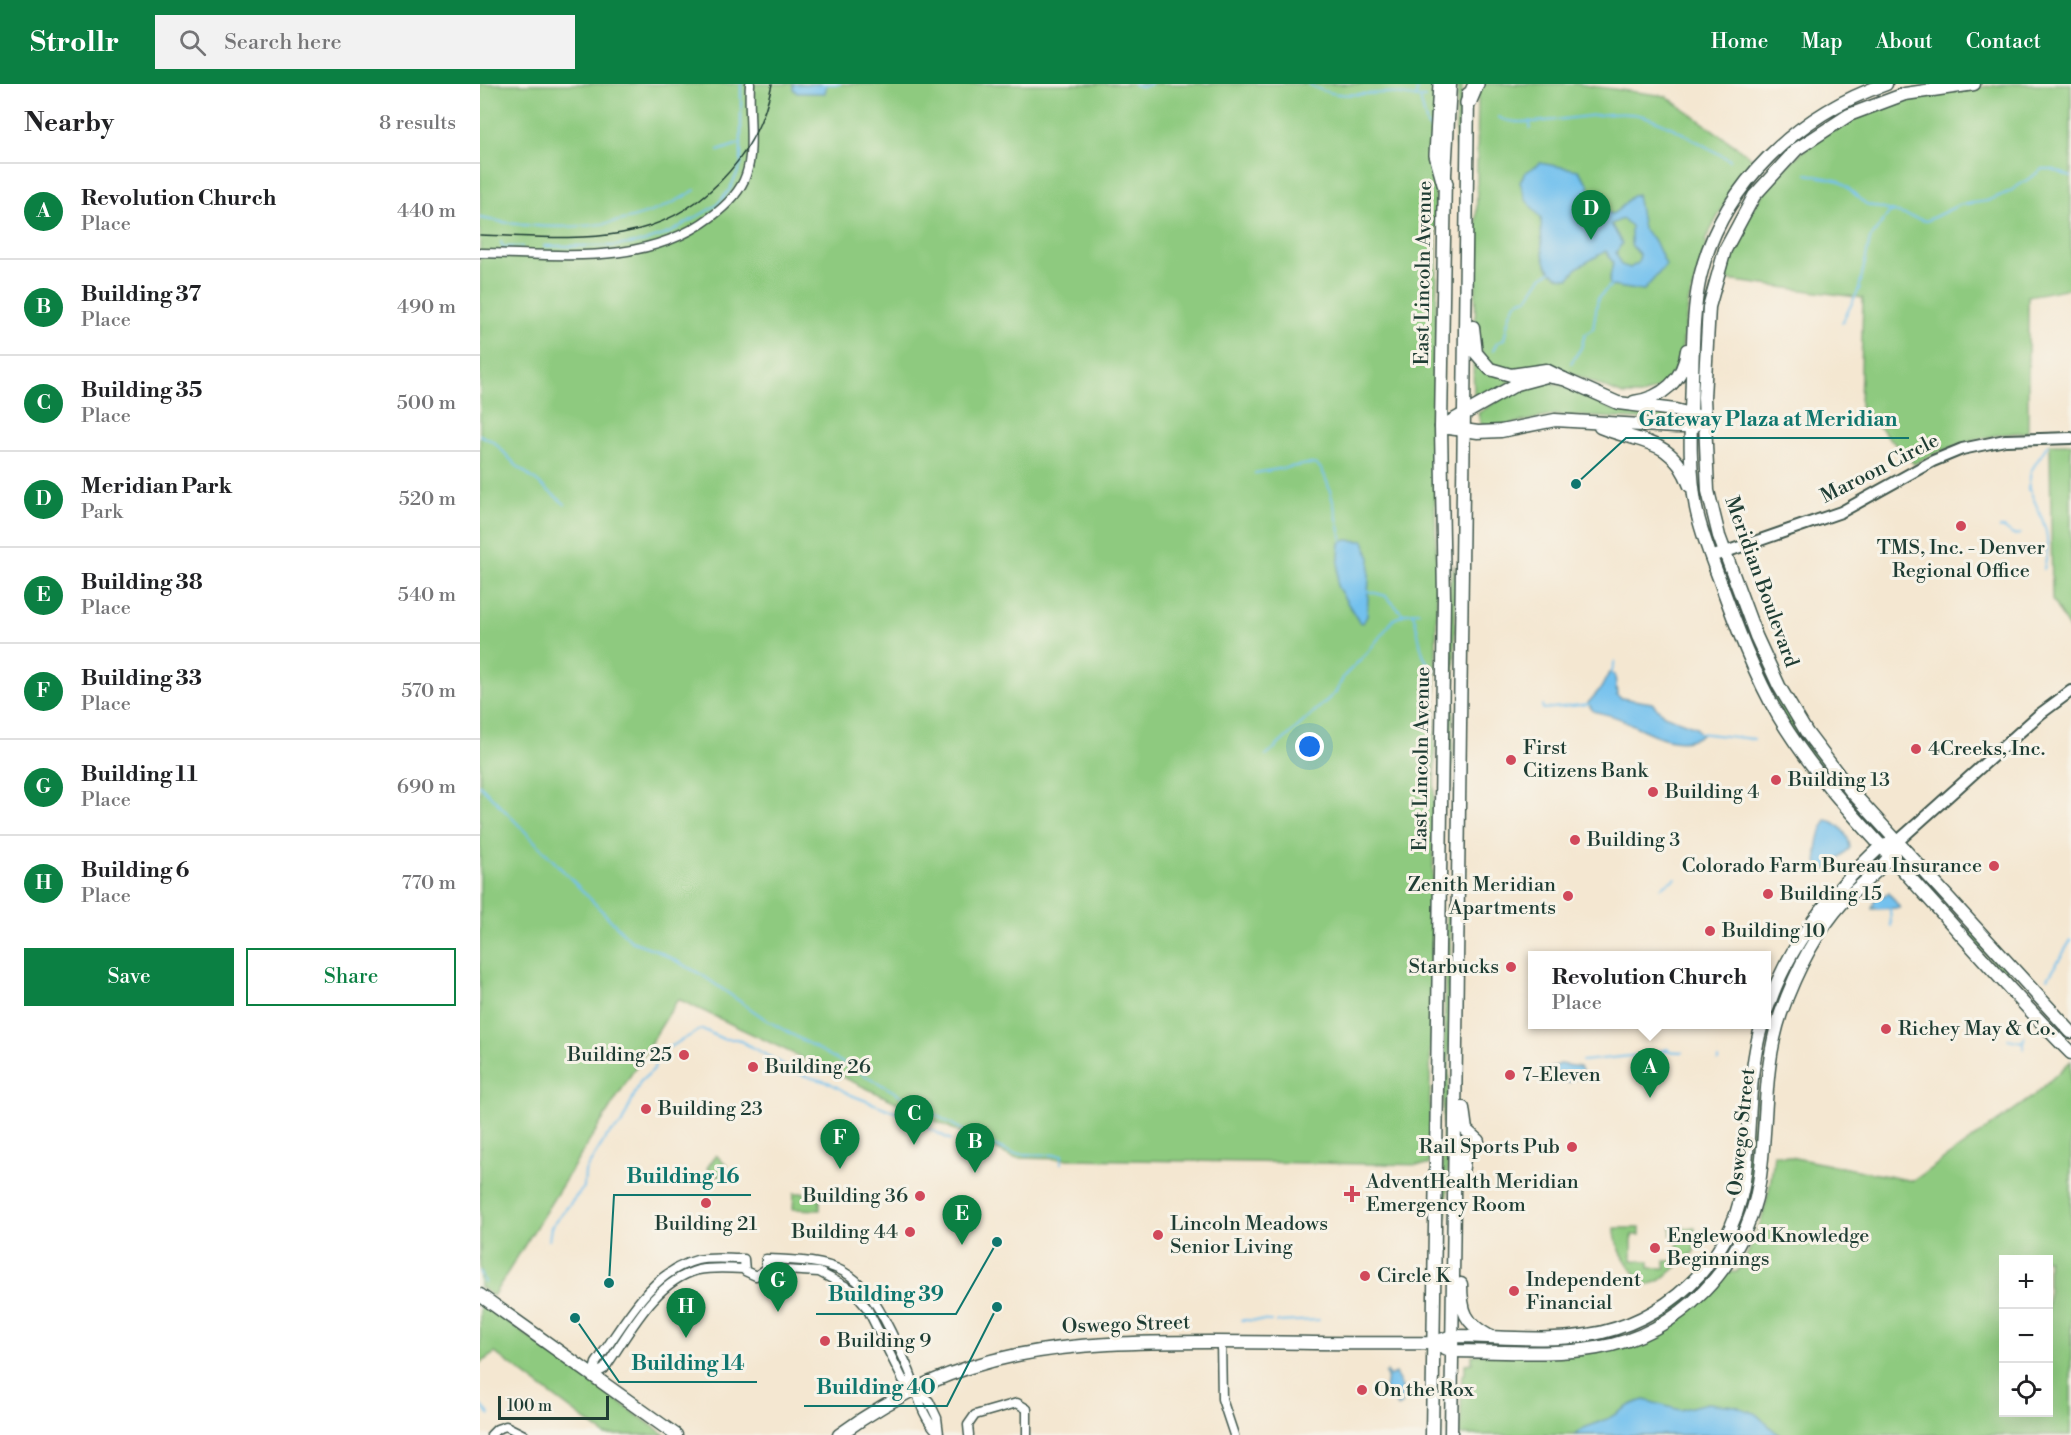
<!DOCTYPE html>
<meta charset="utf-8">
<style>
:root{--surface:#fff;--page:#f2f2f2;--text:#202124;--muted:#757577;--line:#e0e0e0;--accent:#0b8043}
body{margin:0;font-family:"Libre Bodoni",serif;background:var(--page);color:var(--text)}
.controls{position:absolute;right:18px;bottom:18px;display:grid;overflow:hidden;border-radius:0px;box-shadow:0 6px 24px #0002}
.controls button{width:54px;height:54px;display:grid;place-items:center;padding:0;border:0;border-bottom:2px solid var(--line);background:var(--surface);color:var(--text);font:30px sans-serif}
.scale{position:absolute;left:18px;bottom:15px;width:111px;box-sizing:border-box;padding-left:6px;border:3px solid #1f3d34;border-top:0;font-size:16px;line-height:21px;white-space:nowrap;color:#1f3d34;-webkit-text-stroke:4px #f7f3e8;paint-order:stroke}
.you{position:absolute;left:830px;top:663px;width:21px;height:21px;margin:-15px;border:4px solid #fff;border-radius:50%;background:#1a73e8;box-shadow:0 0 0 9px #1a73e833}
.badge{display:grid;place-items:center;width:39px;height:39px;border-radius:50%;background:var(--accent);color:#fff;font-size:20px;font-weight:700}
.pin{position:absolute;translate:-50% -50px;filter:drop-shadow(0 2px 3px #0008)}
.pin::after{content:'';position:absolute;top:32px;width:21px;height:18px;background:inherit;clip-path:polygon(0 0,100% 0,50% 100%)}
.popup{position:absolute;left:1048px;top:867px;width:243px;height:78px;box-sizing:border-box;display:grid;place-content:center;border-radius:0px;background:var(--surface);filter:drop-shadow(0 2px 4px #0005);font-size:20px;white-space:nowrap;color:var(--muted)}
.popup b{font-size:22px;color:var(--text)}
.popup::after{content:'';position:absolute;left:50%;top:100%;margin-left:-12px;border:12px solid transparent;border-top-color:var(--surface)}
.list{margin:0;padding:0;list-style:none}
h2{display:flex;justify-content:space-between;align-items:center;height:78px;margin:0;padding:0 24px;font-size:26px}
h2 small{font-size:20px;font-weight:400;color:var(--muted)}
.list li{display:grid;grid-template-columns:39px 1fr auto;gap:18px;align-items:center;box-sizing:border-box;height:96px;padding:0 24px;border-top:2px solid var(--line)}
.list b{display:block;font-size:22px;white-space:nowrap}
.list p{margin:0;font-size:20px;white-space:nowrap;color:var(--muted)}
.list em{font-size:20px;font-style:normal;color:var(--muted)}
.actions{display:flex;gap:12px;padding:18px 24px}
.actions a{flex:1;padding:14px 0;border:2px solid var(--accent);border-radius:0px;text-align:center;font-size:21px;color:var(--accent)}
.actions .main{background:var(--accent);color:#fff}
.icon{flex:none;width:33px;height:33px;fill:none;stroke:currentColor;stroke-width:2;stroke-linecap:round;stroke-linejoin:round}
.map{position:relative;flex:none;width:1591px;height:1351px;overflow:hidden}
header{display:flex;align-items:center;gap:36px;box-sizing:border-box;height:84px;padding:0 30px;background:var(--accent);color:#fff}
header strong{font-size:28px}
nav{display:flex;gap:33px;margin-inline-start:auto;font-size:21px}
.search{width:420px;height:54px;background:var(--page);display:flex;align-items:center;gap:15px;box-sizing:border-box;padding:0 21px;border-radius:0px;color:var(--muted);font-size:22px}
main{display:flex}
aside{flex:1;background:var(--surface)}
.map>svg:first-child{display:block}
</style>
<header>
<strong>Strollr</strong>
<div class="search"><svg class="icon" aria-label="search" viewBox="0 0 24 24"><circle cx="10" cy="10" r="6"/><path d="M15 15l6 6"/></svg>Search here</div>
<nav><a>Home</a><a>Map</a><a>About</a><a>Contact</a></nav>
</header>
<main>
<aside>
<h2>Nearby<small>8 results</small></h2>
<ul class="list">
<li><span class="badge">A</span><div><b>Revolution Church</b><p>Place</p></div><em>440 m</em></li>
<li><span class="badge">B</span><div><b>Building 37</b><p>Place</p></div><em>490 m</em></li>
<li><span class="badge">C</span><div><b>Building 35</b><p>Place</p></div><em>500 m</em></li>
<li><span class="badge">D</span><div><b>Meridian Park</b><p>Park</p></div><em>520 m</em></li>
<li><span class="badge">E</span><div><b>Building 38</b><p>Place</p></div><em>540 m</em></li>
<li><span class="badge">F</span><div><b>Building 33</b><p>Place</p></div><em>570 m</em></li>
<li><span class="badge">G</span><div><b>Building 11</b><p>Place</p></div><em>690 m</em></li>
<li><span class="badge">H</span><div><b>Building 6</b><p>Place</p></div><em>770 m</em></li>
</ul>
<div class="actions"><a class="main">Save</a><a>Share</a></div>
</aside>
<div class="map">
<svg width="1591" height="1351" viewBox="0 0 1591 1351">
<rect width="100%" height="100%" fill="#f7f3e8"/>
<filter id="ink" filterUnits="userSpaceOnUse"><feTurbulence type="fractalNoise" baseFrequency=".0167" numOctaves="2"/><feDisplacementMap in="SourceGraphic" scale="12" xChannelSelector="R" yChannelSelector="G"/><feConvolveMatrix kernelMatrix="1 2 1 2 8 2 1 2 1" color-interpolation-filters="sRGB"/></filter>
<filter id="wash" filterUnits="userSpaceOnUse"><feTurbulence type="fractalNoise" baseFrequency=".008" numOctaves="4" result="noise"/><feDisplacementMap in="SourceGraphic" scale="24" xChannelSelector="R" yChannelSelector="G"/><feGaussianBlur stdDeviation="1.35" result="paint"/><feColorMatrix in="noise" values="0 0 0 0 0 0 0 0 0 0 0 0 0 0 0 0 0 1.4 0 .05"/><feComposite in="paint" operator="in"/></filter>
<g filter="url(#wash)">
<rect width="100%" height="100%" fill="#f4e7d1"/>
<path fill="#8eca7f" stroke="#56845a" stroke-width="1.5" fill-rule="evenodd" d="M 0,0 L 957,0 L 955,83 L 957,188 L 954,377 L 957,503 L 949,1081 L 534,1074 L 198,915 L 13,1212 L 0,1203 Z
M 978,0 L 982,0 L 981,77 L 975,61 Z
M 998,0 L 1096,0 L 1186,12 L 1276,77 L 1247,115 L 1225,157 L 1227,159 L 1209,217 L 1200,278 L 1186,300 L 1163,311 L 1143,311 L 1074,282 L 1050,282 L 1034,287 L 1010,282 L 995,257 Z
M 1529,0 L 1591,0 L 1591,204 L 1548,212 L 1548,348 C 1507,350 1470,361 1434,380 L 1380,323 L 1383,214 L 1240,195 C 1264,116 1323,49 1402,21 C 1443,7 1487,5 1529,0 Z
M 993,275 L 1004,286 L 1033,296 L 1004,315 L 1003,312 L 994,314 Z
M 1067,297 L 1081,301 L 1134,326 L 1194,330 L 1196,334 L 1194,337 L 1076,331 L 1026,341 L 1001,341 L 998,329 L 1035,306 Z
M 1570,360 L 1591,360 L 1591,548 L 1572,516 Z
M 974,480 L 976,497 L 972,705 L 968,642 L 970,498 Z
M 1254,515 L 1348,685 L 1346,687 C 1298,643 1275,575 1251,516 Z
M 971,817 L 967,1132 L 964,1132 L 962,1100 L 966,824 Z
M 1482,841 L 1496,851 L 1570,933 L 1574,941 L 1568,939 L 1480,843 Z
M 1591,977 L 1591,1351 L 980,1351 L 982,1291 L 985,1290 L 985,1280 L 992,1279 L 992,1271 L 1163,1254 L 1246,1188 L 1257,1188 C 1280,1151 1290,1114 1294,1070 L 1433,1097 L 1552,1013 ZM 1524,1176 L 1568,1176 L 1568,1328 L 1524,1328 Z
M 1278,992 C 1275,1025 1279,1057 1276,1089 C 1269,1146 1231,1213 1176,1236 L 1242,1168 L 1272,1047 Z
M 236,1071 L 247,1082 L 239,1093 L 227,1084 Z
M 314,1109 L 340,1109 L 340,1126 L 313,1125 Z
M 1191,1143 L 1215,1144 L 1214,1168 L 1181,1196 L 1168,1201 C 1152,1190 1134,1164 1135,1144 L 1160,1144 L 1160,1151 L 1152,1151 L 1152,1176 L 1169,1177 L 1169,1184 L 1185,1184 L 1185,1177 L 1197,1177 L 1198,1151 L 1191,1151 Z
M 0,1218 L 185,1351 L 125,1351 L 15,1269 L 0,1279 Z
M 1108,1255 L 1109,1258 L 1066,1263 L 992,1262 L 988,1259 L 989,1256 Z"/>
<path fill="#73c1ee" stroke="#497f91" stroke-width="1.5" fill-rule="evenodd" d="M 313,0 L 347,0 L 345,9 L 317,9 L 313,5 Z
M 1060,79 L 1098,86 L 1108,99 L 1114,121 L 1131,130 C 1143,127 1145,113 1157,110 L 1163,145 L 1175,157 L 1186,181 L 1163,207 L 1131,202 L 1129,198 L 1133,179 L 1126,167 L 1098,183 L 1089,194 C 1057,194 1062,154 1061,134 L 1046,116 L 1040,98 L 1045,89 ZM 1142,135 L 1151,142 L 1151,161 L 1160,171 L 1158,179 L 1150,184 L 1141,181 L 1136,169 L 1142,159 L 1131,140 Z
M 865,456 L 884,457 L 890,474 L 887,532 L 883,539 L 879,538 L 857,502 L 860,459 Z
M 1129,589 L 1135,591 L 1137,611 L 1141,614 L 1172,619 L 1184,631 L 1216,643 L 1221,651 C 1198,666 1168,648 1145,637 C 1136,632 1124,630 1113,627 L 1108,619 L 1121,604 Z
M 1346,736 C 1358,737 1369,751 1370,764 L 1341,790 C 1333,776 1338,750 1346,736 Z
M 1409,809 L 1420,824 L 1392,825 L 1395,815 Z
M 1080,980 L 1100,983 L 1104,990 L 1088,999 L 1082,992 L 1071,988 L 1071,984 Z
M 907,1288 L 909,1292 L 915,1289 L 922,1303 L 921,1321 L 918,1323 L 905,1305 L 907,1293 L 905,1290 Z
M 1164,1316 L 1200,1326 L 1227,1319 L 1256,1322 L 1276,1330 L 1299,1351 L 1095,1351 C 1104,1341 1113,1342 1125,1336 C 1138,1330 1149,1319 1164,1316 Z"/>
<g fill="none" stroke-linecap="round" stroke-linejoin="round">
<path stroke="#73c1ee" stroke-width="2" d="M 341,0 L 360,0
M 654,0 L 662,3 L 671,0
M 828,0 C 855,16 879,9 907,9 C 920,9 933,15 945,14
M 936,14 L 938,0
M 940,14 L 947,41 L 952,46
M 1018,33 C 1043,49 1124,23 1159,31 C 1185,36 1225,63 1250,76
M 1050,45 L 1050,37
M 238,67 L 261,59
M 1327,90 L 1360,97 L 1386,120 L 1446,137 L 1479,121 L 1507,117 L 1529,108 L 1563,85 L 1572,85 L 1591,93
M 0,134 C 72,149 151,148 215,106
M 21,158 L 23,163 L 42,163
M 64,162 L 134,162 L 163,158 L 189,149 L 237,121 L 250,105 L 261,81 L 261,0
M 1362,239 L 1379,205 L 1390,155 L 1411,126
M 1013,267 L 1017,259 L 1024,255 C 1029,238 1028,216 1048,214 L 1062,193 L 1072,187
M 1091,279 L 1101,264 L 1105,250 L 1113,245 L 1118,214 L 1131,201
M 0,351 L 14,358 L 36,381 L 85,420
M 775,389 L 828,380 C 831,380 834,380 837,381 C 849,388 859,445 863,460
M 1548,402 C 1562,436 1573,447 1564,485
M 1548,406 L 1551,387 L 1568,360
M 1520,444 L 1524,444 L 1533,451 L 1540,450
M 888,507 L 906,512 L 923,530
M 932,528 C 940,543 938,579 956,586
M 1131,591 L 1135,577
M 1062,621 L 1063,625 L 1110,620
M 1218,649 L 1274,655
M 786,672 L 856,608 L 864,592 L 887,569 L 914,535 L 927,529 L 939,528
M 0,701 L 151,857 L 176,866 L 222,891 L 288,937 L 495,1053 L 534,1070 L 582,1071 L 581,1079
M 1180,804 L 1196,794
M 1410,824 L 1411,842
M 1568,894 L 1591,856
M 1528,955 L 1542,958 L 1545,952
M 1544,965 L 1544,956
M 1181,967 L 1202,968
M 1102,977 L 1170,970 L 1188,965
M 1238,977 L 1238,975
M 69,1156 L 71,1143 L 104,1103 L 105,1087 L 127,1052 L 141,1041 L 160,998 L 174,985 L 177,970 L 222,945 L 243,955 L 257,955 L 301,979 L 309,987 L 350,999 L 371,1011 L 423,1031 L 471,1056
M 0,1188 L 4,1198
M 761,1236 L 792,1237
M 797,1238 L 839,1236
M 0,1320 L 10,1331"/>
</g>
</g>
<g filter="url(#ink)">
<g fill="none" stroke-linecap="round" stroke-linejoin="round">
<g stroke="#3f564c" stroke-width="11">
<path id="minor" d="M 0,169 C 78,170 165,183 231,133 C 246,122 260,109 266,91 C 275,66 268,28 270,0
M 286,1185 L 339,1188 L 371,1205 L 387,1224 L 423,1296 L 449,1317 L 457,1334 L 459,1350
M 741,1258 L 742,1315 L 754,1351
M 113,1291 L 116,1279 C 143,1242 169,1188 217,1176 C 232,1173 248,1175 264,1175 L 265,1187 L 276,1192 L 286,1185 L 286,1175 C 357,1177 379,1182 411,1248 C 418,1263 427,1279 432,1294 C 439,1314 442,1333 458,1348
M 113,1291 L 124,1285 C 149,1250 173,1198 218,1186 C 232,1183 249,1184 264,1185
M 11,1351 L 17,1345 L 26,1342 L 44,1351
M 489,1351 L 488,1341 L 495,1331 L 537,1319 L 547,1325 L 547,1351"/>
</g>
<g stroke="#3f564c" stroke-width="14">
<path id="tertiary" d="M 1231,473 L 1361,428 L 1453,377 L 1482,365 L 1525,356 L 1591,354
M 1417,758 L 1560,630 L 1591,607"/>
</g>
<g stroke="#3f564c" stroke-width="15">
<path id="secondary" d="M 1406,0 C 1319,30 1242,100 1220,193 C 1213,225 1213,260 1212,293 C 1211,336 1208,381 1216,424 C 1221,449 1231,473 1240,497 C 1257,544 1274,590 1299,633 C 1338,698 1392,751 1442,807 C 1491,861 1539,917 1591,969
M 1494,0 L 1425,10 L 1369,31 L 1317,65 L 1274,112 L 1245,166 L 1229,223 L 1224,313 L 1228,407 L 1239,452 L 1276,552 L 1299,602 L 1327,649 L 1371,707 L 1591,948
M 1154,318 C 1182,314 1204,296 1207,266
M 961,343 L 1037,300 L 1067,292 L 1084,295 L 1138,319 L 1195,326 L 1218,332
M 961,343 L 998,348 L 1021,347 L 1075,336 L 1196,343 L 1211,343 L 1218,339
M 1120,343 C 1161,360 1192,353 1210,402
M 1287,925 C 1309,859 1351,809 1401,762 L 1407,761
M 0,1211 L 196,1351
M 963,1263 L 972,1267 C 1020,1267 1070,1272 1117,1264 C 1199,1251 1266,1181 1279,1099 C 1288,1042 1282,985 1301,929 C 1315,890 1336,848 1363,818 C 1379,801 1403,785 1414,766
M 359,1351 C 481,1262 586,1258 730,1258 C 805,1258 879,1260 953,1259 L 972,1252 C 1016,1252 1064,1258 1108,1251 C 1184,1239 1250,1179 1263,1103 C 1272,1049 1266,994 1282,940"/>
</g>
<g stroke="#3f564c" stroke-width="15">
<path id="primary" d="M 993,243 L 996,269 L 1010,285 L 1031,291 L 1066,286 L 1084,295
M 982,1089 L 985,1069 L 998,1057 L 986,1046 L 983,1024
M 981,1200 C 981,1227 985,1239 1009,1252
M 952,1351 L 964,514 L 961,343 L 965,90 L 970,0
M 971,1351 L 988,10"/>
</g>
<g stroke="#3f564c" stroke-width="18">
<path id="motorway" d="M 961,0 L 957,71 L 965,100
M 988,19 L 996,0"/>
</g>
<use href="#minor" stroke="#fff" stroke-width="8"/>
<use href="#tertiary" stroke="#fff" stroke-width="10"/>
<use href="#secondary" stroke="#fff" stroke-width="12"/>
<use href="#primary" stroke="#fff" stroke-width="12"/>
<use href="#motorway" stroke="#fff" stroke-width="15"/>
<path stroke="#1f3d34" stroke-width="1.5" d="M 0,151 C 47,152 96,157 142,149 C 218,136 277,75 292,0"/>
</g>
</g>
<g fill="#d1495b" stroke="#f7f3e8" stroke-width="2">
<circle cx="1481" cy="442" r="6"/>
<circle cx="1436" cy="665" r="6"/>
<circle cx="1031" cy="676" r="6"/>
<circle cx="1296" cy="696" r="6"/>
<circle cx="1173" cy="708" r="6"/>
<circle cx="1095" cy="756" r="6"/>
<circle cx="1514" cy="782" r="6"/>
<circle cx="1288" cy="810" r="6"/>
<circle cx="1088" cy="812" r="6"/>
<circle cx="1230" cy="847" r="6"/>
<circle cx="1031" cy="883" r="6"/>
<circle cx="1406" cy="945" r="6"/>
<circle cx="204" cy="971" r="6"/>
<circle cx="273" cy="983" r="6"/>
<circle cx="1030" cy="991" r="6"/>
<circle cx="166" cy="1025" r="6"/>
<circle cx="1092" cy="1063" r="6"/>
<path d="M869 1101h6v6h6v6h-6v6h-6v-6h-6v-6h6z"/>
<circle cx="440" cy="1112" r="6"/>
<circle cx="226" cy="1119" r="6"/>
<circle cx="430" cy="1148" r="6"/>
<circle cx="678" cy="1151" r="6"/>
<circle cx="1175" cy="1164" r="6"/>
<circle cx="885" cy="1192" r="6"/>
<circle cx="1034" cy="1207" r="6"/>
<circle cx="345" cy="1257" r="6"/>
<circle cx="882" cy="1306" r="6"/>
</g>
<g text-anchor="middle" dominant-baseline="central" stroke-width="6" stroke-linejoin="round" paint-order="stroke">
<g font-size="20" fill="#1f3d34" stroke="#f7f3e8">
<text transform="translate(944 189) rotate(-89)">East Lincoln Avenue</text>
<text transform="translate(1400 385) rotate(-27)">Maroon Circle</text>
<text transform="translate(1281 498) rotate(70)">Meridian Boulevard</text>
<text transform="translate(942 675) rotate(-89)">East Lincoln Avenue</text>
<text transform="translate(1262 1048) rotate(-84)">Oswego Street</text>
<text transform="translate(646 1241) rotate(-2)">Oswego Street</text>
</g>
<g font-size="20" fill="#1f3d34" stroke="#f7f3e8" text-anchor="start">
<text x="1481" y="464" text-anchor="middle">TMS, Inc. - Denver<tspan x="1481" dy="23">Regional Office</tspan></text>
<text x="1043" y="664">First<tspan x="1043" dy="23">Citizens Bank</tspan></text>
<text x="1448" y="665">4Creeks, Inc.</text>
<text x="1308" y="696">Building 13</text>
<text x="1185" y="708">Building 4</text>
<text x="1107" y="756">Building 3</text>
<text x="1502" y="782" text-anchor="end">Colorado Farm Bureau Insurance</text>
<text x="1076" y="801" text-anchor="end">Zenith Meridian<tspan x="1076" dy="23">Apartments</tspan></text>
<text x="1300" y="810">Building 15</text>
<text x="1242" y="847">Building 10</text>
<text x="1019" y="883" text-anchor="end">Starbucks</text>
<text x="1418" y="945">Richey May &amp; Co.</text>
<text x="192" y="971" text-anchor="end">Building 25</text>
<text x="285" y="983">Building 26</text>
<text x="1042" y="991">7-Eleven</text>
<text x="178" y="1025">Building 23</text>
<text x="1080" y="1063" text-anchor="end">Rail Sports Pub</text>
<text x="886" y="1098">AdventHealth Meridian<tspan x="886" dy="23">Emergency Room</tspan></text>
<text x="428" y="1112" text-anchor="end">Building 36</text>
<text x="226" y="1140" text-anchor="middle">Building 21</text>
<text x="690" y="1140">Lincoln Meadows<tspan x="690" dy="23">Senior Living</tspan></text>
<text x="418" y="1148" text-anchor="end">Building 44</text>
<text x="1187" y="1152">Englewood Knowledge<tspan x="1187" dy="23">Beginnings</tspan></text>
<text x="897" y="1192">Circle K</text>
<text x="1046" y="1196">Independent<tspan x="1046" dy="23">Financial</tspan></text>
<text x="357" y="1257">Building 9</text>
<text x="894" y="1306">On the Rox</text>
</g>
</g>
<path fill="none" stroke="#0f766e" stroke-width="2" d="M1096 400L1146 354H1429M129 1199L134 1111H271M517 1158L476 1230H336M95 1234L139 1298H277M517 1223L467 1322H324"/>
<g fill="#0f766e" stroke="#f7f3e8" stroke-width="2">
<circle cx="1096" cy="400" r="6"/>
<circle cx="129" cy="1199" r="6"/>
<circle cx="517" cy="1158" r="6"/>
<circle cx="95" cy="1234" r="6"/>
<circle cx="517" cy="1223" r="6"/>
</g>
<g font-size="21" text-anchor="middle" font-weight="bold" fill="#0f766e" stroke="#f7f3e8" stroke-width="6" stroke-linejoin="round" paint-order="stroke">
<text x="1288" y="342">Gateway Plaza at Meridian</text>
<text x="203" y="1099">Building 16</text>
<text x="406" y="1217">Building 39</text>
<text x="208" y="1286">Building 14</text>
<text x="396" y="1310">Building 40</text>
</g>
</svg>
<div class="controls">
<button>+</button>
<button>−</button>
<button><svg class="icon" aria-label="locate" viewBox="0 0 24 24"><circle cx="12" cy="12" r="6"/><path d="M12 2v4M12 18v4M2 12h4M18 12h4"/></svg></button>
</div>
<div class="scale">100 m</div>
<div class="you"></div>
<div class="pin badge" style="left:1170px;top:1014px">A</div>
<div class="popup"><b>Revolution Church</b>Place</div>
<div class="pin badge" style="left:495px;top:1089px">B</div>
<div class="pin badge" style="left:434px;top:1061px">C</div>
<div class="pin badge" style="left:1111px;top:156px">D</div>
<div class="pin badge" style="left:482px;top:1161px">E</div>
<div class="pin badge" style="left:360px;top:1085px">F</div>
<div class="pin badge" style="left:298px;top:1228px">G</div>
<div class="pin badge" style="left:206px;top:1254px">H</div>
</div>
</main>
